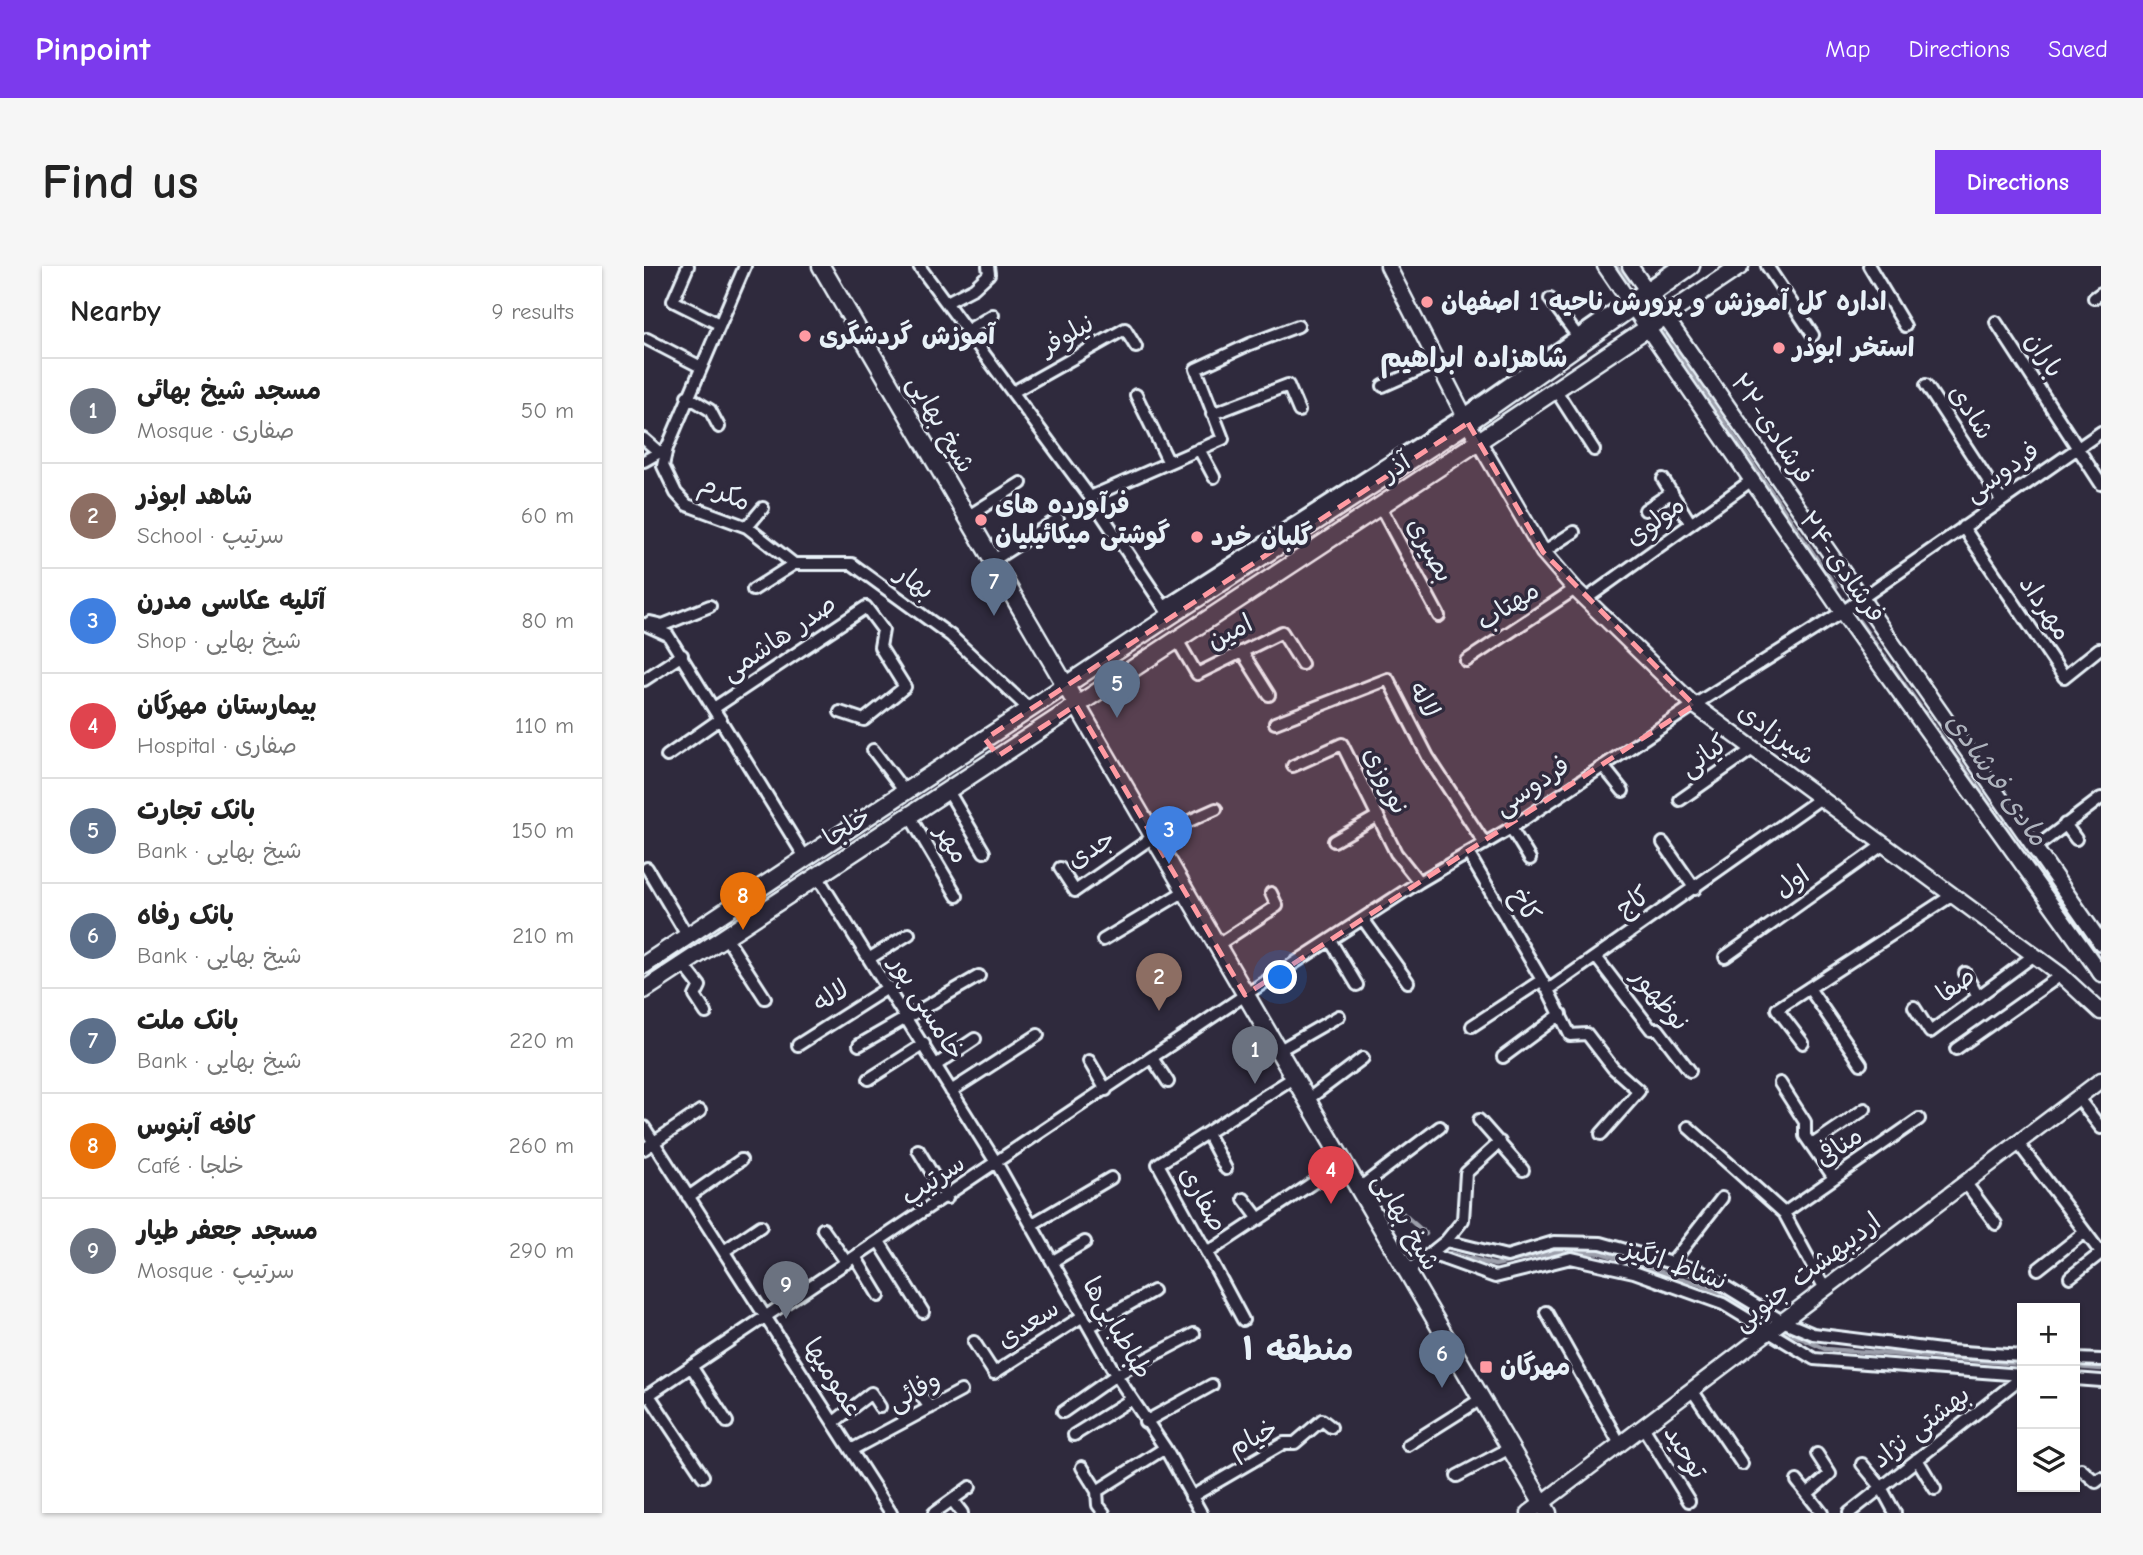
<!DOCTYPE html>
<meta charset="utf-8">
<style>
:root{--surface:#fff;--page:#f6f6f6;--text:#222;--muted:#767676;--line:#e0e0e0;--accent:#7c3aed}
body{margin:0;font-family:"Comic Neue","Playpen Sans Arabic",sans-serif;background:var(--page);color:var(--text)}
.controls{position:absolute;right:21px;bottom:21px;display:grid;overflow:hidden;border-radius:0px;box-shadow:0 2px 5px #0004}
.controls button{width:63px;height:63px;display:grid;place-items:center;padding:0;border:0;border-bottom:2px solid var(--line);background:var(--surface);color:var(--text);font:35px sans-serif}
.you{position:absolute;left:637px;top:712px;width:24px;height:24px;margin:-18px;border:5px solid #fff;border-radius:50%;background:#1a73e8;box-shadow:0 0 0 10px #1a73e833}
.badge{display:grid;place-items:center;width:46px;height:46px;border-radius:50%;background:var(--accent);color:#fff;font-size:23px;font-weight:700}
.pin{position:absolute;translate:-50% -58px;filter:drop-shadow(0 2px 4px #0008)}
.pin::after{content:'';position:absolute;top:37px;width:24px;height:21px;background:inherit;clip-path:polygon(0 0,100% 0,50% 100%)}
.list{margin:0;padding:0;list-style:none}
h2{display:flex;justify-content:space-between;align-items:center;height:91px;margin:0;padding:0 28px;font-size:30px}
h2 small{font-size:23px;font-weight:400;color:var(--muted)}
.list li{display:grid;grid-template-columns:46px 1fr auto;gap:21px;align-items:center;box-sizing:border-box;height:105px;padding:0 28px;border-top:2px solid var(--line)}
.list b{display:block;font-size:26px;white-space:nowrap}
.list p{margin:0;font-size:23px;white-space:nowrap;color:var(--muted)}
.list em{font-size:23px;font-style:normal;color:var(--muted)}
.icon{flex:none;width:38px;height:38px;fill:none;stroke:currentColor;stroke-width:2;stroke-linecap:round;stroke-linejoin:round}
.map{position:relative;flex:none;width:1457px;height:1247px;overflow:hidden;border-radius:0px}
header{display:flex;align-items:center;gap:42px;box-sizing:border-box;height:98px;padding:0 35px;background:var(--accent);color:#fff}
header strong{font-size:33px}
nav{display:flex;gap:38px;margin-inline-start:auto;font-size:24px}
.intro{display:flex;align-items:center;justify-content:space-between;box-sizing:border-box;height:168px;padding:0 42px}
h1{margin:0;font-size:49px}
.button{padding:18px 32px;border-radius:0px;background:var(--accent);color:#fff;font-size:24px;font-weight:700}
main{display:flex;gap:42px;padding:0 42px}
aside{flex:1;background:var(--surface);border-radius:0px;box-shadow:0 2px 5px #0004}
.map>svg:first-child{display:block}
</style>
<header>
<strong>Pinpoint</strong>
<nav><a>Map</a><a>Directions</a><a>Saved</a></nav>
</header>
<div class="intro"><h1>Find us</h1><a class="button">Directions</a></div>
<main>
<aside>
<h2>Nearby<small>9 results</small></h2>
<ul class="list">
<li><span class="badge" style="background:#6b7280">1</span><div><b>مسجد شیخ بهائی</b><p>Mosque · صفاری</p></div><em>50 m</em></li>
<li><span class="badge" style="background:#8d6e63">2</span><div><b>شاهد ابوذر</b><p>School · سرتیپ</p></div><em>60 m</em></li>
<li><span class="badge" style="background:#3f7fe0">3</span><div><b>آتلیه عکاسی مدرن</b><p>Shop · شیخ بهایی</p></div><em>80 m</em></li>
<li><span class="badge" style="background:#e0444e">4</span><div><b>بیمارستان مهرگان</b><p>Hospital · صفاری</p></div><em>110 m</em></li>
<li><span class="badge" style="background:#5c6f8a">5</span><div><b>بانک تجارت</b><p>Bank · شیخ بهایی</p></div><em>150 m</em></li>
<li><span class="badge" style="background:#5c6f8a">6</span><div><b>بانک رفاه</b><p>Bank · شیخ بهایی</p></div><em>210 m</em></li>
<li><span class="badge" style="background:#5c6f8a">7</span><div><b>بانک ملت</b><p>Bank · شیخ بهایی</p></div><em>220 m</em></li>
<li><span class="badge" style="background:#e8710a">8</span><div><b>کافه آبنوس</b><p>Café · خلجا</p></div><em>260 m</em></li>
<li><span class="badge" style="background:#6b7280">9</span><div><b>مسجد جعفر طیار</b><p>Mosque · سرتیپ</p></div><em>290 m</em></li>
</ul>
</aside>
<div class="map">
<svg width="1457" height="1247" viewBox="0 0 1457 1247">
<rect width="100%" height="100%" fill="#2f2a3d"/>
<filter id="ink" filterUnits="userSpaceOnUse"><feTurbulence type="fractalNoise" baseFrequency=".0143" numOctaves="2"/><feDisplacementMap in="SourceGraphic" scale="14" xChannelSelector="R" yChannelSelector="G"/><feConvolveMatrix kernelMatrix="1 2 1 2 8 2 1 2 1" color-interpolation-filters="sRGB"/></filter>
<g filter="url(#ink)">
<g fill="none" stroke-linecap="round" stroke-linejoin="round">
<path stroke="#9c9fab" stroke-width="4.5" d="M 972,0 L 984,16
M 1019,66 L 1192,321
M 1215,355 L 1457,694
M 756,945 L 782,968
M 805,987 L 851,999 L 919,984 L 958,987 L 1058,1019 L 1128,1058
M 1137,1063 L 1181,1083 L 1378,1098
M 1431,1101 L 1457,1103"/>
<g stroke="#e8f1f8" stroke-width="16">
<path id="minor" d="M 44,0 L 29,35 L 75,58
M 275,0 L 446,231 L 524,347
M 1123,0 L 1169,69
M 1225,0 L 1261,60
M 1450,32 L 1457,27
M 906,33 L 932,68
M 303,36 L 330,22 L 345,8 L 344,0
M 1352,56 L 1457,218
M 324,64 L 349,49
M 3,73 L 57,101
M 1282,119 L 1357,234
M 739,120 L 793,96
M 911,123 L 950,184
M 369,126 L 481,63 L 492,81
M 492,129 L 524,195
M 43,130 L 66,144 L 75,161
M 568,148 L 644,119 L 655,145
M 0,173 L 16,187
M 23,182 L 19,200 L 32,227 L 43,239 L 103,261 L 150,298
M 555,183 L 570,211
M 0,195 L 23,182 L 101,0
M 1019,213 L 1047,258
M 446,231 L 579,173 L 552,103 L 606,78 L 654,60
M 736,240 L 795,350
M 1001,244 L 1028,226
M 323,251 L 377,217
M 103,261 L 119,242
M 1319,261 L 1420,411 L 1455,383
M 899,286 L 930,266
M 348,295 L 414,253
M 109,324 L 150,298 L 208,298 L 307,370 L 385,443
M 942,333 L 1108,214
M 520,341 L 819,149 L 1033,0
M 6,356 L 19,359 L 66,340
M 0,358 L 24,369 L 162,593
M 532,372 L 553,408 L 638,366 L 658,398
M 598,386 L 625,429
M 822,395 L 931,323
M 0,414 L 38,389
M 70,442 L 222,341 L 239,364 L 236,381 L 261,421 L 220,454 L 196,446
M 631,457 L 744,413 L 784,491 L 841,578
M 229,484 L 261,526
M 23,490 L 76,453
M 649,500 L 698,478 L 752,587 L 775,616
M 959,500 L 979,525
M 303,523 L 340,586
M 1036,534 L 1110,482
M 265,549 L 313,630
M 1421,558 L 1432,573
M 867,562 L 886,593
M 690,575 L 734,550
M 1019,577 L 1051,623
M 1391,582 L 1457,532
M 824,587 L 898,714
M 3,602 L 44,671
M 416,602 L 431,625 L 509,571 L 572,543
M 173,610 L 353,898 L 472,1109 L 521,1182 L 557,1247
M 719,653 L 764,716
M 81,670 L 121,732
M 459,674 L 541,625
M 686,674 L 713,719
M 572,680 L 633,640 L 627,627
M 952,691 L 1007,763 L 1014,763 L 1046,805
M 1081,691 L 1240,578
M 226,692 L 265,668
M 39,698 L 56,720 L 51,730 L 62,747
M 1321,707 L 1334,731
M 1165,722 L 1217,798
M 904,724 L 926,769 L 943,768 L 969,802 L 995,825 L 957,868
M 1270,741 L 1286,766 L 1389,690
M 828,760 L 898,714 L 904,724 L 1177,532
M 1159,777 L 1133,743 L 1307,630
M 154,779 L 245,721
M 215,779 L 335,710
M 1312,783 L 1417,709
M 634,785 L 695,750
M 859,791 L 917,748
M 508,792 L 524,816
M 445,795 L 462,824
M 292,799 L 331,773
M 649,812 L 514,898 L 563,987 L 699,897
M 225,813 L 280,778
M 1136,817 L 1161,856 L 1161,870 L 1190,912
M 307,825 L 394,769
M 1434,832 L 1457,862
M 663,834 L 719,792
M 835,854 L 879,904
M 0,861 L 247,1247
M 1044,861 L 1140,947 L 1181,1023
M 563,867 L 582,903
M 1374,877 L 1457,987
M 1168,879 L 1221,843
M 0,883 L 56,845
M 274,884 L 303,932
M 1321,916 L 1352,958
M 714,923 L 796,861
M 44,931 L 97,894
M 600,933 L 615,953
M 1140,947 L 1275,853
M 387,959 L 467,912
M 179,963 L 203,997
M 802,975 L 863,990 L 910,976 L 957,977 L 1056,1005 L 1138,1055 L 1169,1068 L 1305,1085 L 1378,1090
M 236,977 L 279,1046
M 80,985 L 117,960
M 563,987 L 599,1054
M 787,988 L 851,1011 L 927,992 L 990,1006 L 1079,1038 L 1170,1093 L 1378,1109
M 212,992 L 235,1030
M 409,995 L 441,976
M 1027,998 L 1078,932
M 1394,1003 L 1441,966
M 763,1006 L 802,975 L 819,954 L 822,907 L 856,876
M 1426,1011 L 1457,987
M 902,1046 L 976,1178
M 445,1061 L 509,1025
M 330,1076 L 350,1107 L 439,1050
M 1431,1093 L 1457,1094
M 47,1100 L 83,1156
M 1431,1113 L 1457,1115
M 272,1122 L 286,1142
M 1048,1124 L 1098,1198
M 5,1129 L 59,1210
M 0,1132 L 601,729 L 775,616 L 867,562 L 1050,439 L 1198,346 L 1457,166
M 419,1146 L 472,1109 L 550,1068
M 190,1156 L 227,1127 L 236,1141
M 501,1156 L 568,1119
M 999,1161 L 1045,1235
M 430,1169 L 488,1133
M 764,1179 L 837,1133
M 207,1184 L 317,1125
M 1273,1193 L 1291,1223
M 1218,1198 L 1237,1221 L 1251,1247
M 438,1201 L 453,1225
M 1437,1203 L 1452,1216 L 1457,1212
M 813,1210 L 866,1182
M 1153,1215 L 1178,1247
M 1163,1228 L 1186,1208 L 1173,1188
M 547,1231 L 640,1177 L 651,1177 L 678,1154 L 687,1161
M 308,1234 L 318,1247
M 290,1247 L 326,1221
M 460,1247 L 454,1239 L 453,1225 L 521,1182
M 1205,1247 L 1378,1111"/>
</g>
<g stroke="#e8f1f8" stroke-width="19">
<path id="tertiary" d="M 744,0 L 824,157 L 899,286 L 931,323 L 1050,439 L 1417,709 L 1457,746
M 961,0 L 1198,346 L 1457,708
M 986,0 L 1457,677
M 885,1247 L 1457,814"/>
</g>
<g stroke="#e8f1f8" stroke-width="21">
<path id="secondary" d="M 177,0 L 904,1247
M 0,699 L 526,350 L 824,157 L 1047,0
M 0,724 L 835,175 L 1096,0"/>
</g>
<use href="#minor" stroke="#2f2a3d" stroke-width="10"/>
<use href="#tertiary" stroke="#2f2a3d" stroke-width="14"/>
<use href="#secondary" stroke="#2f2a3d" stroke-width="16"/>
</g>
</g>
<path fill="#ff9aa2" fill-opacity="0.2" stroke="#ff9aa2" stroke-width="5" stroke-dasharray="14 9" stroke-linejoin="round" d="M 824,157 L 899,286 L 1050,439 L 601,729 L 432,439 L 354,490 L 341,473 Z"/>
<g fill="#ff9aa2" stroke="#2f2a3d" stroke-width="2.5">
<circle cx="783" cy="36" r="7"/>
<circle cx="161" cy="70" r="7"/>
<circle cx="1135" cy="82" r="7"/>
<circle cx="337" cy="254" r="7"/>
<circle cx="553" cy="271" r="7"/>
<rect x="835" y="1094" width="14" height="14" rx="3.5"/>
</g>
<g text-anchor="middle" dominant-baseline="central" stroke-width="7" stroke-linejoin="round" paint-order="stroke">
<g font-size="26" font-weight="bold" fill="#e8f1f8" stroke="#2f2a3d" text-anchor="start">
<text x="797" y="36">اداره کل آموزش و پرورش ناحیه 1 اصفهان</text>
<text x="175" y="70">آموزش گردشگری</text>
<text x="1149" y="82">استخر ابوذر</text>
<text x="351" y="239">فرآورده های<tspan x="351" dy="30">گوشتی میکائیلیان</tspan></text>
<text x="567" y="271">گلبان خرد</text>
<text x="856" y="1101">مهرگان</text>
</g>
<g font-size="26" fill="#e8f1f8" stroke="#2f2a3d">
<text transform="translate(423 69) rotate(-29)">نیلوفر</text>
<text transform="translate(1400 89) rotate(57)">باران</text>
<text transform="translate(1327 146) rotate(57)">شادی</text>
<text transform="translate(297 158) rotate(60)">شیخ بهایی</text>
<text transform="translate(1128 163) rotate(56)">۲۲-فرشادی</text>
<text transform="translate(752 201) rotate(-33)">آذر</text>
<text transform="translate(1358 206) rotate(-35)">فردوسی</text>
<text transform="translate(81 227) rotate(24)">مکرم</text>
<text transform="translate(1011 255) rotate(-36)">مولوی</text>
<text transform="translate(786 284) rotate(62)">بصیری</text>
<text transform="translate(1198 301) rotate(55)">۲۴-فرشادی</text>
<text transform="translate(271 316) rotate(36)">بهار</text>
<text transform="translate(864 340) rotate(-33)">مهتاب</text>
<text transform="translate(1401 342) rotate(56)">مهرداد</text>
<text transform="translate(586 366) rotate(-26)">امین</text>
<text transform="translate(135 372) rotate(-34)">صدر هاشمی</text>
<text transform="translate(780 434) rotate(63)">لاله</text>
<text transform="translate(1132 468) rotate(36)">شیرزادی</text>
<text transform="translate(1060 490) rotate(-36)">کیانی</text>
<text transform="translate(742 515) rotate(64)">نوروزی</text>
<text transform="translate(888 520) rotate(-34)">فردوسی</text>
<text transform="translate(203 561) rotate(-33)">خلجا</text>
<text transform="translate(308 578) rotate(59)">مهر</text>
<text transform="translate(447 583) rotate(-31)">جدی</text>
<text transform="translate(1148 616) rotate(-35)">اول</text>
<text transform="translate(989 636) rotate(-33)">کاج</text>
<text transform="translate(881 639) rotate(60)">کاخ</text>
<text transform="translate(1312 719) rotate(-37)">صفا</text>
<text transform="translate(187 730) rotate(-32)">لاله</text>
<text transform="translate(1016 733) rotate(50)">نوظهور</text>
<text transform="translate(283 742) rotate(58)">خامسی پور</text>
<text transform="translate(1195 881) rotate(-35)">منافی</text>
<text transform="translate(289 914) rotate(-34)">سرتیپ</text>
<text transform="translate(559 933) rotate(61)">صفاری</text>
<text transform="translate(762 956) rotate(60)">شیخ بهایی</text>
<text transform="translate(1031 999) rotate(19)">نشاط انگیز</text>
<text transform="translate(1163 1006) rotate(-37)">اردیبهشت جنوبی</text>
<text transform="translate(384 1058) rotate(-33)">سعدی</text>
<text transform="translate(473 1062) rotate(60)">طباطبایی‌ها</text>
<text transform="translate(189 1112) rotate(58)">عمومیها</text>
<text transform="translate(270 1125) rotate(-29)">وفائی</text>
<text transform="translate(1277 1161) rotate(-38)">بهشتی نژاد</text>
<text transform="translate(609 1172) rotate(-27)">خیام</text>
<text transform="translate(1041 1186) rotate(58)">توحید</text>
</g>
<g font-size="28" font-weight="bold" fill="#e8f1f8" stroke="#2f2a3d">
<text x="830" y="92">شاهزاده ابراهیم</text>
</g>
<g font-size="28" font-style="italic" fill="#afb4be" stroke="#2f2a3d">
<text transform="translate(1353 513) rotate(55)">مادی فرشادی</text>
</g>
<g font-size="33" font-weight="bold" fill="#e8f1f8" stroke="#2f2a3d">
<text x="654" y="1083">منطقه ۱</text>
</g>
</g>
</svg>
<div class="controls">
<button>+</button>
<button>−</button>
<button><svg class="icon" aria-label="layers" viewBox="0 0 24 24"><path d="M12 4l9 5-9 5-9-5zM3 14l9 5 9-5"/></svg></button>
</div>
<div class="you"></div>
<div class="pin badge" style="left:611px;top:818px;background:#6b7280">1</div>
<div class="pin badge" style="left:515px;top:745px;background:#8d6e63">2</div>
<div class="pin badge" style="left:525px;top:598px;background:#3f7fe0">3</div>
<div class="pin badge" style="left:687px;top:938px;background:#e0444e">4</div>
<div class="pin badge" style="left:473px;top:452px;background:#5c6f8a">5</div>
<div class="pin badge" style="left:798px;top:1122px;background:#5c6f8a">6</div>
<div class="pin badge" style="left:350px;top:350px;background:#5c6f8a">7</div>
<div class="pin badge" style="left:99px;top:664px;background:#e8710a">8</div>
<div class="pin badge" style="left:142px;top:1053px;background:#6b7280">9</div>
</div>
</main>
